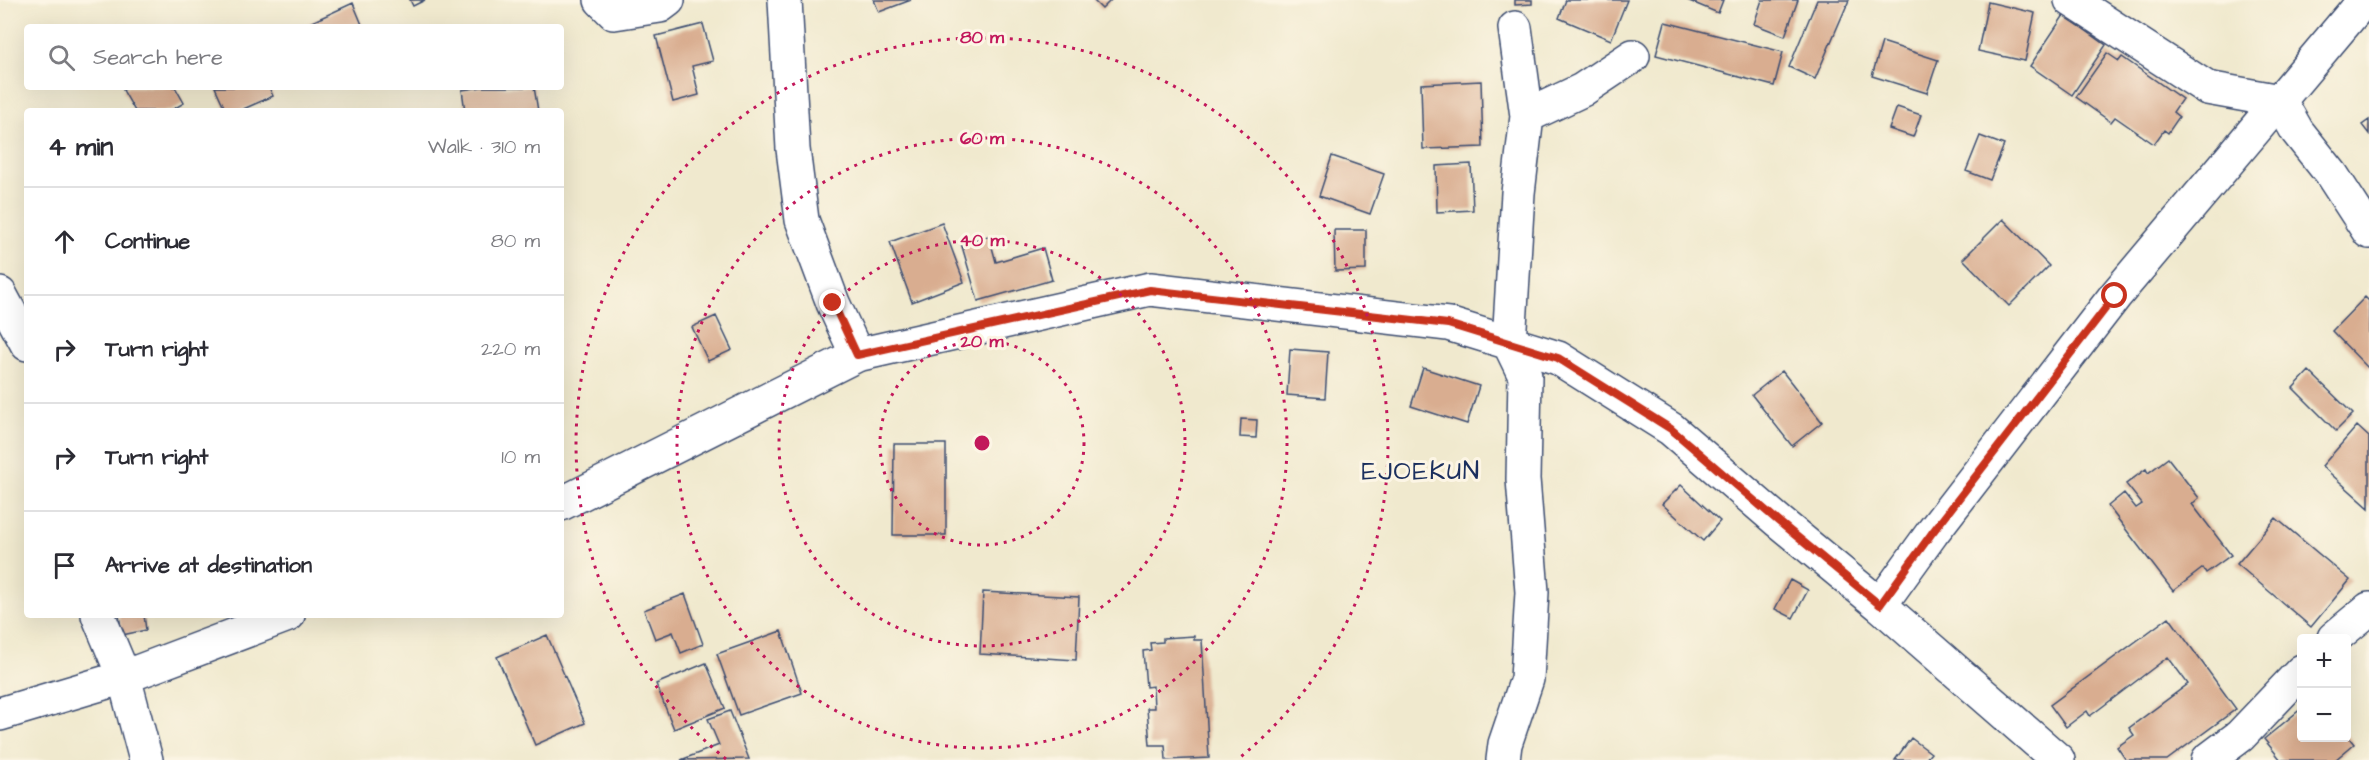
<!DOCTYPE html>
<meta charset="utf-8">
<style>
:root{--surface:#fff;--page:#f7f7f7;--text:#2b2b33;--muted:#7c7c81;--line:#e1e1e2}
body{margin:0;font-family:"Architects Daughter",sans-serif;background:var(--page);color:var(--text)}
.controls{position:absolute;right:18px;bottom:18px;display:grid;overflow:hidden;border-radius:6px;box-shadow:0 6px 24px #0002}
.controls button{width:54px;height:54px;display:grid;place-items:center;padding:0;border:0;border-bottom:2px solid var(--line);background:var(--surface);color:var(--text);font:30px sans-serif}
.stop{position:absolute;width:18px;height:18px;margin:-14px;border:4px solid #c8321e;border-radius:50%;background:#fff}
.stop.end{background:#c8321e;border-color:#fff;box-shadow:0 2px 6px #0008}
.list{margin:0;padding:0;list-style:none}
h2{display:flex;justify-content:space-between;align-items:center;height:78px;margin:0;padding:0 24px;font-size:26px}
h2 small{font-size:20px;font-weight:400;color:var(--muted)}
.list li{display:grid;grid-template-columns:39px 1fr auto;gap:18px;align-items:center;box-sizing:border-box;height:108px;padding:0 24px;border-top:2px solid var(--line)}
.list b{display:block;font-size:22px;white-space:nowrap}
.list em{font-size:20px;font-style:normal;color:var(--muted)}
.icon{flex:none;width:33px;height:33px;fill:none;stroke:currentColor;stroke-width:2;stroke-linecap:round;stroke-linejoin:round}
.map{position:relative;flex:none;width:2369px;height:760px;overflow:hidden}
.search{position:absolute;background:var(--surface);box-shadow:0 6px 24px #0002;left:24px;top:24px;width:540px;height:66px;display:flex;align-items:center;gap:15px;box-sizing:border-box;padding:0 21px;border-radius:6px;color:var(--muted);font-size:22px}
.panel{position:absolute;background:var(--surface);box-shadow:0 6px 24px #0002;left:24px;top:108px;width:540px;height:510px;border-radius:6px}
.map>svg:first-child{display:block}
</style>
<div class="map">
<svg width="2369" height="760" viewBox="0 0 2369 760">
<rect width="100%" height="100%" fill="#fcf5e5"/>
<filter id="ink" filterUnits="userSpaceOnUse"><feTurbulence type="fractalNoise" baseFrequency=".0167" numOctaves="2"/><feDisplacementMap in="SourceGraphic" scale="12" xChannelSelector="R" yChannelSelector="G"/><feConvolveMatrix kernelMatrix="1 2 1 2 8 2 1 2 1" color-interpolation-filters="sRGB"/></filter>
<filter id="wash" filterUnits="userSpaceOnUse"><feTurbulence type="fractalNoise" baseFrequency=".008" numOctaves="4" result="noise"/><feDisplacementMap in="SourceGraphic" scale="24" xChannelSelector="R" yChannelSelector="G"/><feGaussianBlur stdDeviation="1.35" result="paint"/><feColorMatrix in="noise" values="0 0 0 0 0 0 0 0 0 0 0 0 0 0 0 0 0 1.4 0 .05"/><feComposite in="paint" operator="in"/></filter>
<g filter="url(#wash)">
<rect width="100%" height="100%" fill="#f0e9ce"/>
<g id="blocks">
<path fill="#d9ad90" d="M 410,0 L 425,0 L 413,6 Z
M 874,0 L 911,0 L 879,12 Z
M 1093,0 L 1111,0 L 1102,9 Z
M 1515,0 L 1532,0 L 1532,4 L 1515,5 Z
M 1566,0 L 1627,0 L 1611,40 L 1559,18 Z
M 1687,0 L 1723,0 L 1718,13 Z
M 1762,0 L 1798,0 L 1785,36 L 1754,24 Z
M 1817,0 L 1849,0 L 1815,79 L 1789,67 Z
M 1988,2 L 2035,13 L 2025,61 L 1978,51 Z
M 353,3 L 363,27 L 301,27 Z
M 2064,15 L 2106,45 L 2072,95 L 2030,66 Z
M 1665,22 L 1783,52 L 1774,86 L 1656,55 Z
M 703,24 L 713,61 L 692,66 L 699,95 L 673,102 L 656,36 Z
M 1882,42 L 1938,60 L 1927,93 L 1872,76 Z
M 2107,53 L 2119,61 L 2122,57 L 2182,99 L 2173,112 L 2179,117 L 2168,133 L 2164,130 L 2154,144 L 2115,117 L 2111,122 L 2076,97 Z
M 1481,81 L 1483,147 L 1423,149 L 1421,84 Z
M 128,87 L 175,87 L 184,103 L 170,111 L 135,111 L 123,90 Z
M 215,87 L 269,87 L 273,96 L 239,111 L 226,111 Z
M 482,87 L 534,87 L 538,111 L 465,111 L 462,90 Z
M 1897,107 L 1921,115 L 1913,137 L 1889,129 Z
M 2369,120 L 2369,134 L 2362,125 Z
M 1980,136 L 2004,145 L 1990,180 L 1966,171 Z
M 1332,156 L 1384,174 L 1370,214 L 1319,196 Z
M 1471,164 L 1473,210 L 1437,212 L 1436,166 Z
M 2003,219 L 2049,266 L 2009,306 L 1963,259 Z
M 942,223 L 964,282 L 912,302 L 890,242 Z
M 1334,230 L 1366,230 L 1366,270 L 1335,271 Z
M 989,236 L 996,262 L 1043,248 L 1052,280 L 978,301 L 961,243 Z
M 2365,297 L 2369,301 L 2369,369 L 2332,331 Z
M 716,316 L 732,350 L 708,361 L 692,327 Z
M 1290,349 L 1328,352 L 1325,398 L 1287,395 Z
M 1423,368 L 1479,386 L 1467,424 L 1411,406 Z
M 1782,371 L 1822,422 L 1792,446 L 1752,395 Z
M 2309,371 L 2353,414 L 2336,431 L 2293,388 Z
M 1241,419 L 1257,420 L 1256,438 L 1240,437 Z
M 2357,426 L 2369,437 L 2369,508 L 2322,466 Z
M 894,444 L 946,444 L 946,535 L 893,535 Z
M 2168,458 L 2199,498 L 2192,504 L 2231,555 L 2206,573 L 2203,568 L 2173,591 L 2108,506 L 2124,493 L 2136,508 L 2142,504 L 2126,484 L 2146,469 L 2148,473 Z
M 1681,485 L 1720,521 L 1703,541 L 1662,504 Z
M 2276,518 L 2350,580 L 2311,627 L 2237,564 Z
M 1790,580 L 1808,590 L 1793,618 L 1775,609 Z
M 983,592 L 1079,597 L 1076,660 L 980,654 Z
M 685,594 L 703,644 L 681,653 L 673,632 L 655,639 L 644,610 Z
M 119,615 L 144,615 L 146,630 L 122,635 Z
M 2169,617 L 2236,709 L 2167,760 L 2126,760 L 2117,747 L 2134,735 L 2129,728 L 2188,684 L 2168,657 L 2090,716 L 2087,711 L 2066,727 L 2050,705 Z
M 781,631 L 802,693 L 739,715 L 717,654 Z
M 547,635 L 585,723 L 535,745 L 497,657 Z
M 1194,636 L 1194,640 L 1202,640 L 1209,758 L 1166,760 L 1165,745 L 1150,745 L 1147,708 L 1154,708 L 1153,686 L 1146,687 L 1143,651 L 1151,650 L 1150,643 L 1163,642 L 1163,638 Z
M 706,663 L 725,708 L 674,729 L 656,684 Z
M 2302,708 L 2302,738 L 2346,738 L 2346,734 L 2354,744 L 2335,760 L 2281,760 L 2264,739 Z
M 730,711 L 749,759 L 681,760 L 719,745 L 708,719 Z
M 1911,738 L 1931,753 L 1925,760 L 1895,760 Z"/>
</g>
</g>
<g filter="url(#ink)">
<use href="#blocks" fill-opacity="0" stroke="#3b4b6f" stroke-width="1.5"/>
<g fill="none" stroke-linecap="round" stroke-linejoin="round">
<g stroke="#3b4b6f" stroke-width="36">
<path id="minor" d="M 601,0 L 614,13 L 660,6 L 668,0
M 785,0 L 793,149 L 802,220 L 833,303 L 857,355
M 2071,0 L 2207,88 L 2280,101 L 2297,131 L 2332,175 L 2369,232
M 1527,116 L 1582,90 L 1633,56
M 0,294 L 27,344
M 561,504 L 857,355 L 1150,289 L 1448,324 L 1558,358 L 1671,429 L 1778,521 L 1880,605 L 2058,760
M 1880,605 L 1932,533 L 2115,296 L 2364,0
M 98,615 L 124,677 L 146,760
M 2334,638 L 2369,609
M 0,714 L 124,677 L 288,615
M 1503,760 L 1505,744 L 1527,679 L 1532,592 L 1523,479 L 1525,376 L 1509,343 L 1518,193 L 1527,116 L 1515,28
M 2208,760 L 2240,736 L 2302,671"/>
</g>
<use href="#minor" stroke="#fff" stroke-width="33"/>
</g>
</g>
<g fill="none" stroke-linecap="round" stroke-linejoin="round" filter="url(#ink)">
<path stroke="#c8321e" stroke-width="8" d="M 833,303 L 857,355 L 1150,290 L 1448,324 L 1558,358 L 1671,429 L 1778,521 L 1880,605 L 1932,533 L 2115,296"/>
</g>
<g fill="none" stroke="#c2185b" stroke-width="3" stroke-dasharray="3 6">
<circle cx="982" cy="443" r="102"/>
<circle cx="982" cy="443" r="203"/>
<circle cx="982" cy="443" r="305"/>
<path d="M726 759A406 406 0 1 1 1238 759"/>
</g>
<g text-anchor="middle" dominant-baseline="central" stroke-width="6" stroke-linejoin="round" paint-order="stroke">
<g font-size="26" letter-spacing="1.5" fill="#1b2f5e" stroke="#fcf5e5">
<text x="1421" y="471">EJOEKUN</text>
</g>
</g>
<circle cx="982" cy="443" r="9" fill="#c2185b" stroke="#fcf5e5" stroke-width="3"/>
<g font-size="18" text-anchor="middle" font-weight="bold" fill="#c2185b" stroke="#fcf5e5" stroke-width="6" stroke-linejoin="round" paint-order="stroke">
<text x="982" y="43">80 m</text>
<text x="982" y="144">60 m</text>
<text x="982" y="246">40 m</text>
<text x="982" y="347">20 m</text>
</g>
</svg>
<div class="controls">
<button>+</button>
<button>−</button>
</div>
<div class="stop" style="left:2115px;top:296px"></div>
<div class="stop end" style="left:833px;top:303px"></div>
<div class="search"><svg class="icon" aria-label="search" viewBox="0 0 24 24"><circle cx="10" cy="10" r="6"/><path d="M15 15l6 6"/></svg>Search here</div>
<section class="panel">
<h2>4 min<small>Walk · 310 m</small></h2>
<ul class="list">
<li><svg class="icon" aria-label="ahead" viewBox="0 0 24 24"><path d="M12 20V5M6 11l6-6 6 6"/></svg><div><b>Continue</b></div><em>80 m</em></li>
<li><svg class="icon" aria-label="right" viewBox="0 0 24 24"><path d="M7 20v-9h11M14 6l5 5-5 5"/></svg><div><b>Turn right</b></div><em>220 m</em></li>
<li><svg class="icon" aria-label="right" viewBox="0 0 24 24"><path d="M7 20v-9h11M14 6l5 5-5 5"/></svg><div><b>Turn right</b></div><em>10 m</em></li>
<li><svg class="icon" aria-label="arrive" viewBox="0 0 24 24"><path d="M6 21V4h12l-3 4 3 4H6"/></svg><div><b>Arrive at destination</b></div></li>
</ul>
</section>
</div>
